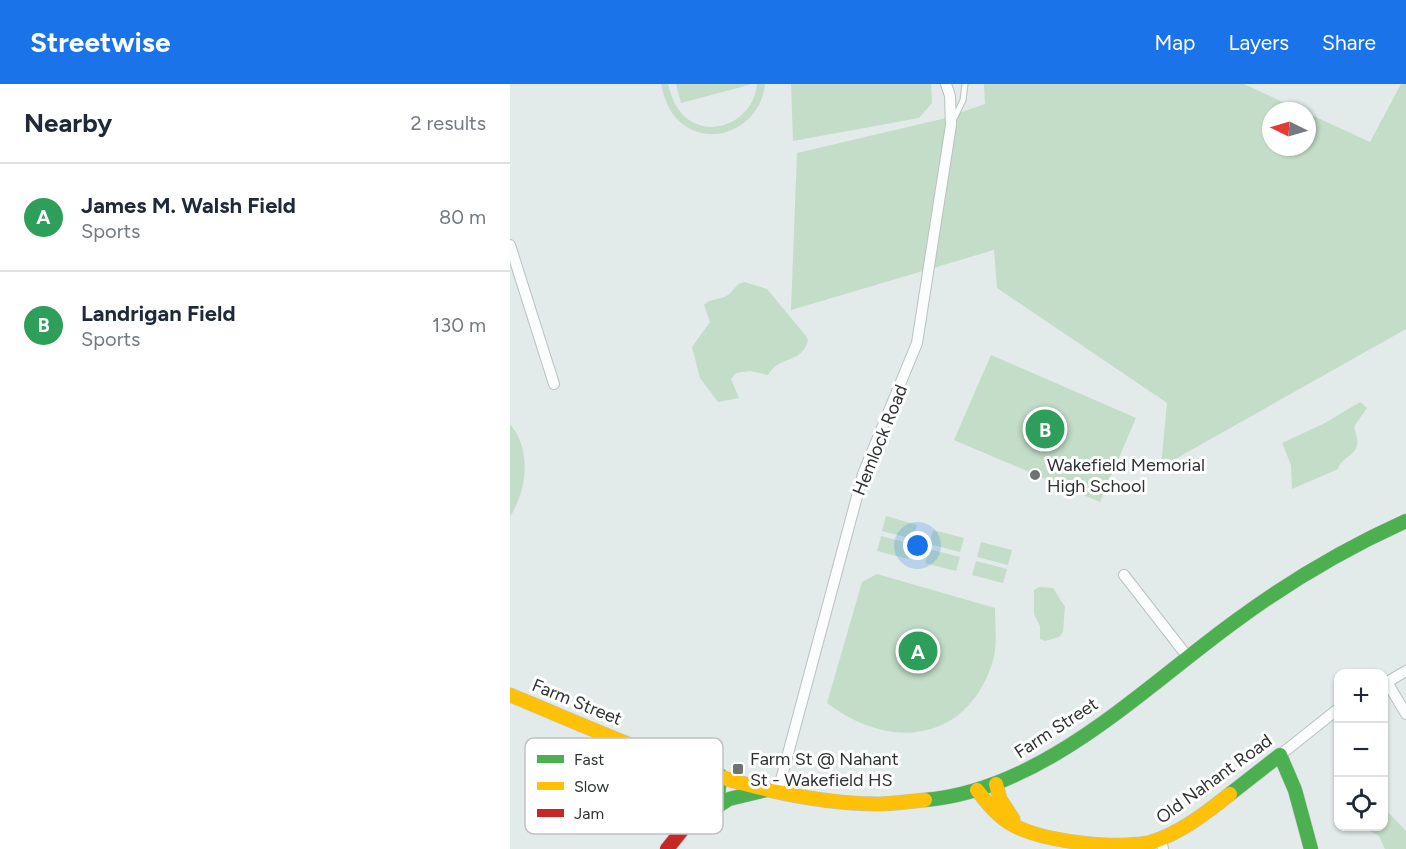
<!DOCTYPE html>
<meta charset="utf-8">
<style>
:root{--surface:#fff;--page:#f6f6f7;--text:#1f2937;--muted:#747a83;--line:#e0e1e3;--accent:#1a73e8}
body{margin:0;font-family:Figtree,sans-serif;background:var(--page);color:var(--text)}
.controls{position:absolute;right:18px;bottom:18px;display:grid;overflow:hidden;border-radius:12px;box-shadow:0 2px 4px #0004}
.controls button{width:54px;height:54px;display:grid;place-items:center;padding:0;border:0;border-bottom:2px solid var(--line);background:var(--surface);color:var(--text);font:30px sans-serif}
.compass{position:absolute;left:752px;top:18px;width:54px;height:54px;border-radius:50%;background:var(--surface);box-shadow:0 2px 4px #0004;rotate:275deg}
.you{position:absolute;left:408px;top:462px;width:21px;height:21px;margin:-15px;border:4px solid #fff;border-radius:50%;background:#1a73e8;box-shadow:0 0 0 9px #1a73e833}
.badge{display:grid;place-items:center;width:39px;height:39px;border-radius:50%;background:var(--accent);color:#fff;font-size:20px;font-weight:700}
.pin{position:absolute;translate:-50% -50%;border:3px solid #fff;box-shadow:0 2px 6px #0006}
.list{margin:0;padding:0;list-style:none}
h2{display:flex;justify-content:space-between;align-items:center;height:78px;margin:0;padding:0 24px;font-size:26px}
h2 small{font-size:20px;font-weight:400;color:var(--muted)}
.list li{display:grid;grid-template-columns:39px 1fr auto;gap:18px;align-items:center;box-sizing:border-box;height:108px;padding:0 24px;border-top:2px solid var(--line)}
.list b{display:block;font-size:22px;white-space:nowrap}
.list p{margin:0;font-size:20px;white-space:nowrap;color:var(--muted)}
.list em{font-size:20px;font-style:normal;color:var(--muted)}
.icon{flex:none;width:33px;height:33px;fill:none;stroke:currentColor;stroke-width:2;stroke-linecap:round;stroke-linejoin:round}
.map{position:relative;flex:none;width:896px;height:765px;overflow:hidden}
header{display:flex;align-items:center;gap:36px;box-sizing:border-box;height:84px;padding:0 30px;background:var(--accent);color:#fff}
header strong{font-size:28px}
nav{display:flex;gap:33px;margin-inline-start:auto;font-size:21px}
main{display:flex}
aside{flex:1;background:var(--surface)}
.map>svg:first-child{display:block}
</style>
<header>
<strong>Streetwise</strong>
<nav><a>Map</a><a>Layers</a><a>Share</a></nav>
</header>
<main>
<aside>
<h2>Nearby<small>2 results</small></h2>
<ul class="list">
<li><span class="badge" style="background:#2e9e5b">A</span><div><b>James M. Walsh Field</b><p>Sports</p></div><em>80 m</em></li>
<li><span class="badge" style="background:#2e9e5b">B</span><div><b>Landrigan Field</b><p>Sports</p></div><em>130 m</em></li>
</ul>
</aside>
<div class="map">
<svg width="896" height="765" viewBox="0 0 896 765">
<rect width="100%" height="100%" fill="#e2eaea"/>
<path fill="#c3ddc8" d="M 151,0 L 158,0 C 161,11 164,21 172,30 C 199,58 244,37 247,0 L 255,0 C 251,44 198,68 166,34 C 157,24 154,12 151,0 Z
M 166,0 L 239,0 L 239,1 L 171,19 Z
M 281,0 L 421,0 L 422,19 L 409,34 L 283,57 Z
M 474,0 L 734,0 L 792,27 L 761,27 L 761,63 L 797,63 L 797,29 L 860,58 L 891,0 L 896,0 L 896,245 L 651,383 L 657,319 L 487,204 L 484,166 L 281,226 L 287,69 L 432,35 L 475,20 Z
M 234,198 L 257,205 L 296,252 L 298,257 C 290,281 269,271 258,291 L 240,287 L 226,289 L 221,295 L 229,314 L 208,318 L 190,294 L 182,263 L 200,238 L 194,221 C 201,213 210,217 218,211 C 224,206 226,200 234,198 Z
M 481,271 L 626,334 L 590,418 L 444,356 Z
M 850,318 L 857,324 L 845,341 C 843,348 849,354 847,361 C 845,372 831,374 828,385 L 782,405 L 781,381 L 772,359 L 815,339 Z
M 0,340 C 22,366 17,406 0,433 Z
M 376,432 L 407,441 L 403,455 L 372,447 Z
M 423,446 L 454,454 L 450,468 L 419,460 Z
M 371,452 L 402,460 L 398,475 L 367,467 Z
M 471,458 L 502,466 L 498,481 L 467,473 Z
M 419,465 L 450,473 L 446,487 L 415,479 Z
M 466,477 L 497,485 L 493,499 L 462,491 Z
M 367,490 L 485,524 C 485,541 488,563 482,580 C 455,660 378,666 317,619 L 352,498 Z
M 529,503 L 543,504 L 555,523 L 553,548 L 549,553 L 535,557 L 530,555 L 530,542 L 524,530 L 524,506 Z
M 874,724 L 896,747 L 896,765 L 875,765 L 869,752 L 853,743 L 874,742 Z"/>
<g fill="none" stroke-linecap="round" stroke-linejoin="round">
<g stroke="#bbc1c1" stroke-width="7">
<path id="lane" d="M 443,37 L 453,16 L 455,0"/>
</g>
<g stroke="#bbc1c1" stroke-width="12">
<path id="street" d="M 0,161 L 44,300
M 614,491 L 677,572
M 877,598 L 896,630
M 874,600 L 896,587
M 770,671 L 828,625
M 268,707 L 353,390 L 407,259 L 441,41 L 440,12 L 436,0
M 651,755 L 653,765"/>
</g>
<g stroke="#bbc1c1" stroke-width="15">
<path id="fast" d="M 720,710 L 770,671 L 785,706 L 801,765
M 415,716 C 534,706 634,603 727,536 C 780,497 836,464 896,437
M 201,725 L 208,713 L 210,691
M 173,745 L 219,715 L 256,706"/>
</g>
<g stroke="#bbc1c1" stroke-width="15">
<path id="slow" d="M 0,611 C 117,659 240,719 369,720 C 384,720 400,717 415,716
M 486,700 L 490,715 L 503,735
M 467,706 C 477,719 488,733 503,741 C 534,758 604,765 638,759 C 668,751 696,729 720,710"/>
</g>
<g stroke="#bbc1c1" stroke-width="15">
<path id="jam" d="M 157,765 L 173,745 L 196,687"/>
</g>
<use href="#lane" stroke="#fbfcfc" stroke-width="5"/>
<use href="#street" stroke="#fbfcfc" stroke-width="10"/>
<use href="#fast" stroke="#4caf50" stroke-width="14"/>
<use href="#slow" stroke="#ffc107" stroke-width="14"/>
<use href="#jam" stroke="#c62828" stroke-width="14"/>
</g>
<g fill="#6d7473" stroke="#fff" stroke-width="2">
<circle cx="525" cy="391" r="6"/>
<rect x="222" y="679" width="12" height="12" rx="3"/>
</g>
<g text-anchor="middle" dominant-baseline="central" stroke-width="6" stroke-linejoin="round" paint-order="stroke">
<g font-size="18" fill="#2e3433" stroke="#fff">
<text transform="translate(370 356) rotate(-68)">Hemlock Road</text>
<text transform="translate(67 618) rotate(22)">Farm Street</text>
<text transform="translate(546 644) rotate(-33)">Farm Street</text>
<text transform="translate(704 695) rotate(-36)">Old Nahant Road</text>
</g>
<g font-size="18" fill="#2e3433" stroke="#fff" text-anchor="start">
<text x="537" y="381">Wakefield Memorial<tspan x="537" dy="21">High School</tspan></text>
<text x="240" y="675">Farm St @ Nahant<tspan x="240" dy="21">St - Wakefield HS</tspan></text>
</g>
</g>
<rect x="15" y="654" width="198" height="96" rx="9" fill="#fff" stroke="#c0c2c2" stroke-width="1.5"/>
<rect x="27" y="671" width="27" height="8" fill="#4caf50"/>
<rect x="27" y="698" width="27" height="8" fill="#ffc107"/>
<rect x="27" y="725" width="27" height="8" fill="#c62828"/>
<g font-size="16" fill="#2e3433">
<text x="64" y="681">Fast</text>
<text x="64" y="708">Slow</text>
<text x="64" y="735">Jam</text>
</g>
</svg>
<div class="controls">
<button>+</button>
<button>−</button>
<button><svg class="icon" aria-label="locate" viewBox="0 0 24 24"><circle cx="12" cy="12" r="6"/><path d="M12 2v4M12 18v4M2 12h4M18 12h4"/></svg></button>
</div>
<svg class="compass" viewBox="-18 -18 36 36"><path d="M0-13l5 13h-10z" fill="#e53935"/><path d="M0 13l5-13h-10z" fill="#747a83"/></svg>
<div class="you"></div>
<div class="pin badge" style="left:408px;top:567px;background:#2e9e5b">A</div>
<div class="pin badge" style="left:535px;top:345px;background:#2e9e5b">B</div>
</div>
</main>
